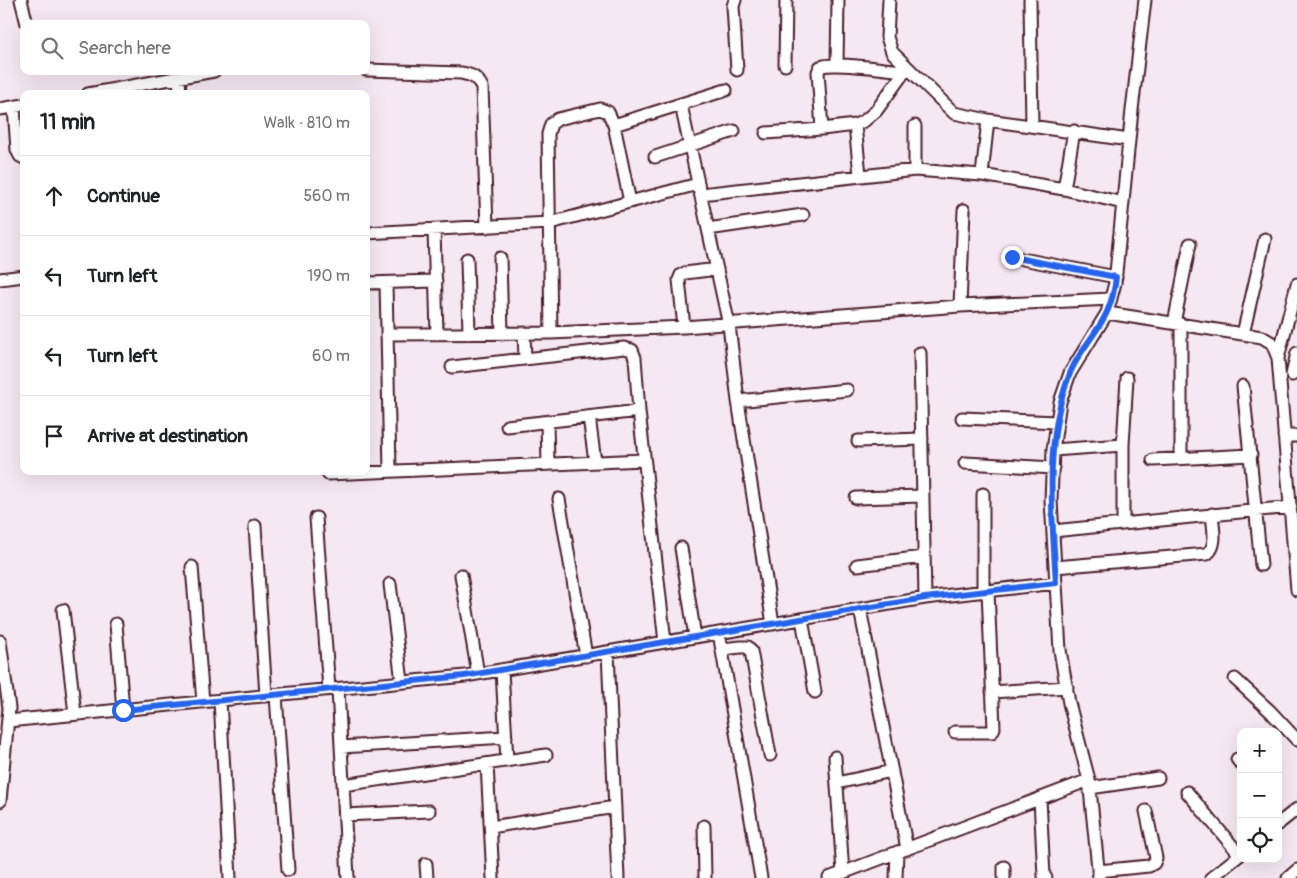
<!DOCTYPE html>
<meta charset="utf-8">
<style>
:root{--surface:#fff;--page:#f2f2f2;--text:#202124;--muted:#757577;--line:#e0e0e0}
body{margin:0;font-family:Pangolin,sans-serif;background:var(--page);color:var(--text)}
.controls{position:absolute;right:15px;bottom:15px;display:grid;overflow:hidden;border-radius:10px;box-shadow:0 5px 20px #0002}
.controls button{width:45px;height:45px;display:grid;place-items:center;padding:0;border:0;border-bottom:1px solid var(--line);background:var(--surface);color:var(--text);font:25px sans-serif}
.stop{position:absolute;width:15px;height:15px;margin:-11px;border:4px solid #2563eb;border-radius:50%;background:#fff}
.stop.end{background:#2563eb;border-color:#fff;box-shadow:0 1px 5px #0008}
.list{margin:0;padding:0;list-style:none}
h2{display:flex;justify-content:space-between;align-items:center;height:65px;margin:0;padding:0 20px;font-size:21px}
h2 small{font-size:16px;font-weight:400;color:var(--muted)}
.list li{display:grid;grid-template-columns:32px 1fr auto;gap:15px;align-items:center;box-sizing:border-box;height:80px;padding:0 20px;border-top:1px solid var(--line)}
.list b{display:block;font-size:19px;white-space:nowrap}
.list em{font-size:16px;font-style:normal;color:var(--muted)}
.icon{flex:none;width:28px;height:28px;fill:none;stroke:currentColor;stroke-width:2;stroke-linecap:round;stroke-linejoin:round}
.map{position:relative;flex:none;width:1297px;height:878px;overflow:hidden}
.search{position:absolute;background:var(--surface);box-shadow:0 5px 20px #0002;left:20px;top:20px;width:350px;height:55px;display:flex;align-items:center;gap:12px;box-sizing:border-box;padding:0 18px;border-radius:10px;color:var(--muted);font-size:19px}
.panel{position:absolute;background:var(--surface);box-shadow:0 5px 20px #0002;left:20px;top:90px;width:350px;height:385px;border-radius:10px}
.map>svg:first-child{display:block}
</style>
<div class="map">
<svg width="1297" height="878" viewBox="0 0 1297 878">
<rect width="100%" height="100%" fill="#f6e8f2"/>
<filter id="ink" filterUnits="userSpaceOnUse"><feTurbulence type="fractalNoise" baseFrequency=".02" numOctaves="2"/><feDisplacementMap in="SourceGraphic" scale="10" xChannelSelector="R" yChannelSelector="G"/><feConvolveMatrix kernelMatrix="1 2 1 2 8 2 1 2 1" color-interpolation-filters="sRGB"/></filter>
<g filter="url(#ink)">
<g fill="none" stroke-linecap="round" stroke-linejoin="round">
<g stroke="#4a1f2b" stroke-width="15">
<path id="minor" d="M 21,0 L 27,24
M 735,0 L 733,6 L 737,70
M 889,0 L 887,37 L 892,52 L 954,113 L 988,120 L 1129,140
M 1030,0 L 1032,125
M 785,65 L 786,0
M 837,65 L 838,0
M 366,70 L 461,73 C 472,75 477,77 482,87 L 487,227
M 179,78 L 180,94
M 88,94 L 214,71
M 681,105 L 729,325 L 738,401 L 773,624
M 14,107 L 17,150 L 20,156 L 24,158
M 0,109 L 24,105
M 614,125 L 726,90
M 855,125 L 860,175
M 822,129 L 818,72 L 820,67 C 834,61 887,70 905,71
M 766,133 L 822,129 L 855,125 L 864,121 L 876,111 L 907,68
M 655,157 L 734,131
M 915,170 L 915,126
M 982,175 L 988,120
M 1064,189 L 1074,131
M 701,194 L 915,170 L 982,175 L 1064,189 L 1123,203
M 434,229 L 437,334
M 708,229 L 803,215
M 366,233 L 550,223 L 698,184
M 1012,257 L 1116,277
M 500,258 L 502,334
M 467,259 L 469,334
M 0,279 L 24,276
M 366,283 L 436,281
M 386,283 L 390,471
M 960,306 L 964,210
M 1107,313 L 1262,337 L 1272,343 L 1278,358 L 1297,590
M 1174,323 L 1190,244
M 1181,324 L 1181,458
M 684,327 L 679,280 L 681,275 L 685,273 L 717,269
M 524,333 L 525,359
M 551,333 L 548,134 L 551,124 L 558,119 L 600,109 L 608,112 L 614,125 L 630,202
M 387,334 L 551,333 L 684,327 L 960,306 L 1111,299
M 1243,334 L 1265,239
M 920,353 L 925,598
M 1278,358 L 1297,284
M 452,367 L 624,348 L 632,350 L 635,358 L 639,411 L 665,642
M 1292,375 L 1297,353
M 1243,386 L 1261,565
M 738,401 L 847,390
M 589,417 L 595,462
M 962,418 L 1057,422
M 547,422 L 548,464
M 507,426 L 639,411
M 1284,436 L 1297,436
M 858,441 L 922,439
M 1053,450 L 1123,445
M 1153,460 L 1251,455
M 965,463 L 1053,468
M 328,474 L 644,460
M 983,494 L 983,592
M 856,498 L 923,496
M 559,499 L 586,656
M 316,518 L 329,689
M 1123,524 L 1123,445 L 1127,378
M 255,526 L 266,696
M 1053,531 L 1291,507
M 681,548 L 695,637
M 857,565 L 924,557
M 192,567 L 203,702
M 1055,567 L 1207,554 C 1218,546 1213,528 1212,514
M 461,575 L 478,674
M 390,584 L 402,682
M 860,609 L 907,849
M 63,610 L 75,714
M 802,619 L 815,692
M 116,624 L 123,710
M 719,633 L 761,878
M 0,641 L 9,708 L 0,801
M 722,649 L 741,647 L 748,647 L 751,651 L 770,755
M 608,652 L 618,878
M 502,670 L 507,761
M 1235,679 L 1270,711 L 1297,740
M 338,689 L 348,878
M 992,692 L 1067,687
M 276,695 L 288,870
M 220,700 L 230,878
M 8,721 L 465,676 L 925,598 L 1056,583
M 955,732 L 992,732 L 994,728 L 988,591
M 341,747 L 506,737
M 835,757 L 843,873
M 1237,759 L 1241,764
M 487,764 L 493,878
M 837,783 L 892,771
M 343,785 L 546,755
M 1090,788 L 1158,778
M 1187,792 L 1240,855
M 1040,799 L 1044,876 L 1046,878
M 345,815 L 429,811
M 1278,824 L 1297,809
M 704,826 L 705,878
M 491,827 L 615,807
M 426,864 L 427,878
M 1004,867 L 1004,878
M 1098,871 L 1149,866 L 1154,863 L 1156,858 L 1146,811
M 829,878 L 1089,780
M 896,878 L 897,852
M 1099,878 L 1089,780 L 1069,703 L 1060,650 L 1051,501 L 1053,450 L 1060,402 L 1070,373 L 1107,313 L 1115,283 L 1132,110 L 1145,0
M 1211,878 L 1241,854
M 1288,878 L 1297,870"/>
</g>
<use href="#minor" stroke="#fff" stroke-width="11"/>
</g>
</g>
<g fill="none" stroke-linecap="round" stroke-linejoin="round" filter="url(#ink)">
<path stroke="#2563eb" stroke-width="6" d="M 123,710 L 464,676 L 925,598 L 1056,583 C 1052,514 1044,441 1069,376 C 1077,353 1096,335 1106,314 C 1111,304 1115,288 1116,277 L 1012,257"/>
</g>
</svg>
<div class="controls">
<button>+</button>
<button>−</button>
<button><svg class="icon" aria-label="locate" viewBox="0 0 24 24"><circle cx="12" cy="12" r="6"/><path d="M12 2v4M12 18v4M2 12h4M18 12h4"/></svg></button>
</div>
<div class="stop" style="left:123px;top:710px"></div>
<div class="stop end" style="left:1012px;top:257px"></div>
<div class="search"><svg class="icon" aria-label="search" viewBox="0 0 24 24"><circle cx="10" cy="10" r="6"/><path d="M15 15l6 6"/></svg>Search here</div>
<section class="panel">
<h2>11 min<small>Walk · 810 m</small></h2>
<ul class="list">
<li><svg class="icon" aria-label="ahead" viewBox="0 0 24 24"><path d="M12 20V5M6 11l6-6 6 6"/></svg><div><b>Continue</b></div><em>560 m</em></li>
<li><svg class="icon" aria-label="left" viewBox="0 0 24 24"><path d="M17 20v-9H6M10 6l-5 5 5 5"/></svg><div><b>Turn left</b></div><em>190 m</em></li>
<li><svg class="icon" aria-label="left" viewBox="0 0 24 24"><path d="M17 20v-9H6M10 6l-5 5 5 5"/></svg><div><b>Turn left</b></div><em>60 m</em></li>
<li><svg class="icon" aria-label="arrive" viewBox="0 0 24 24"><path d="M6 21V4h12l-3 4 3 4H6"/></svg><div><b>Arrive at destination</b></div></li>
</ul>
</section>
</div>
